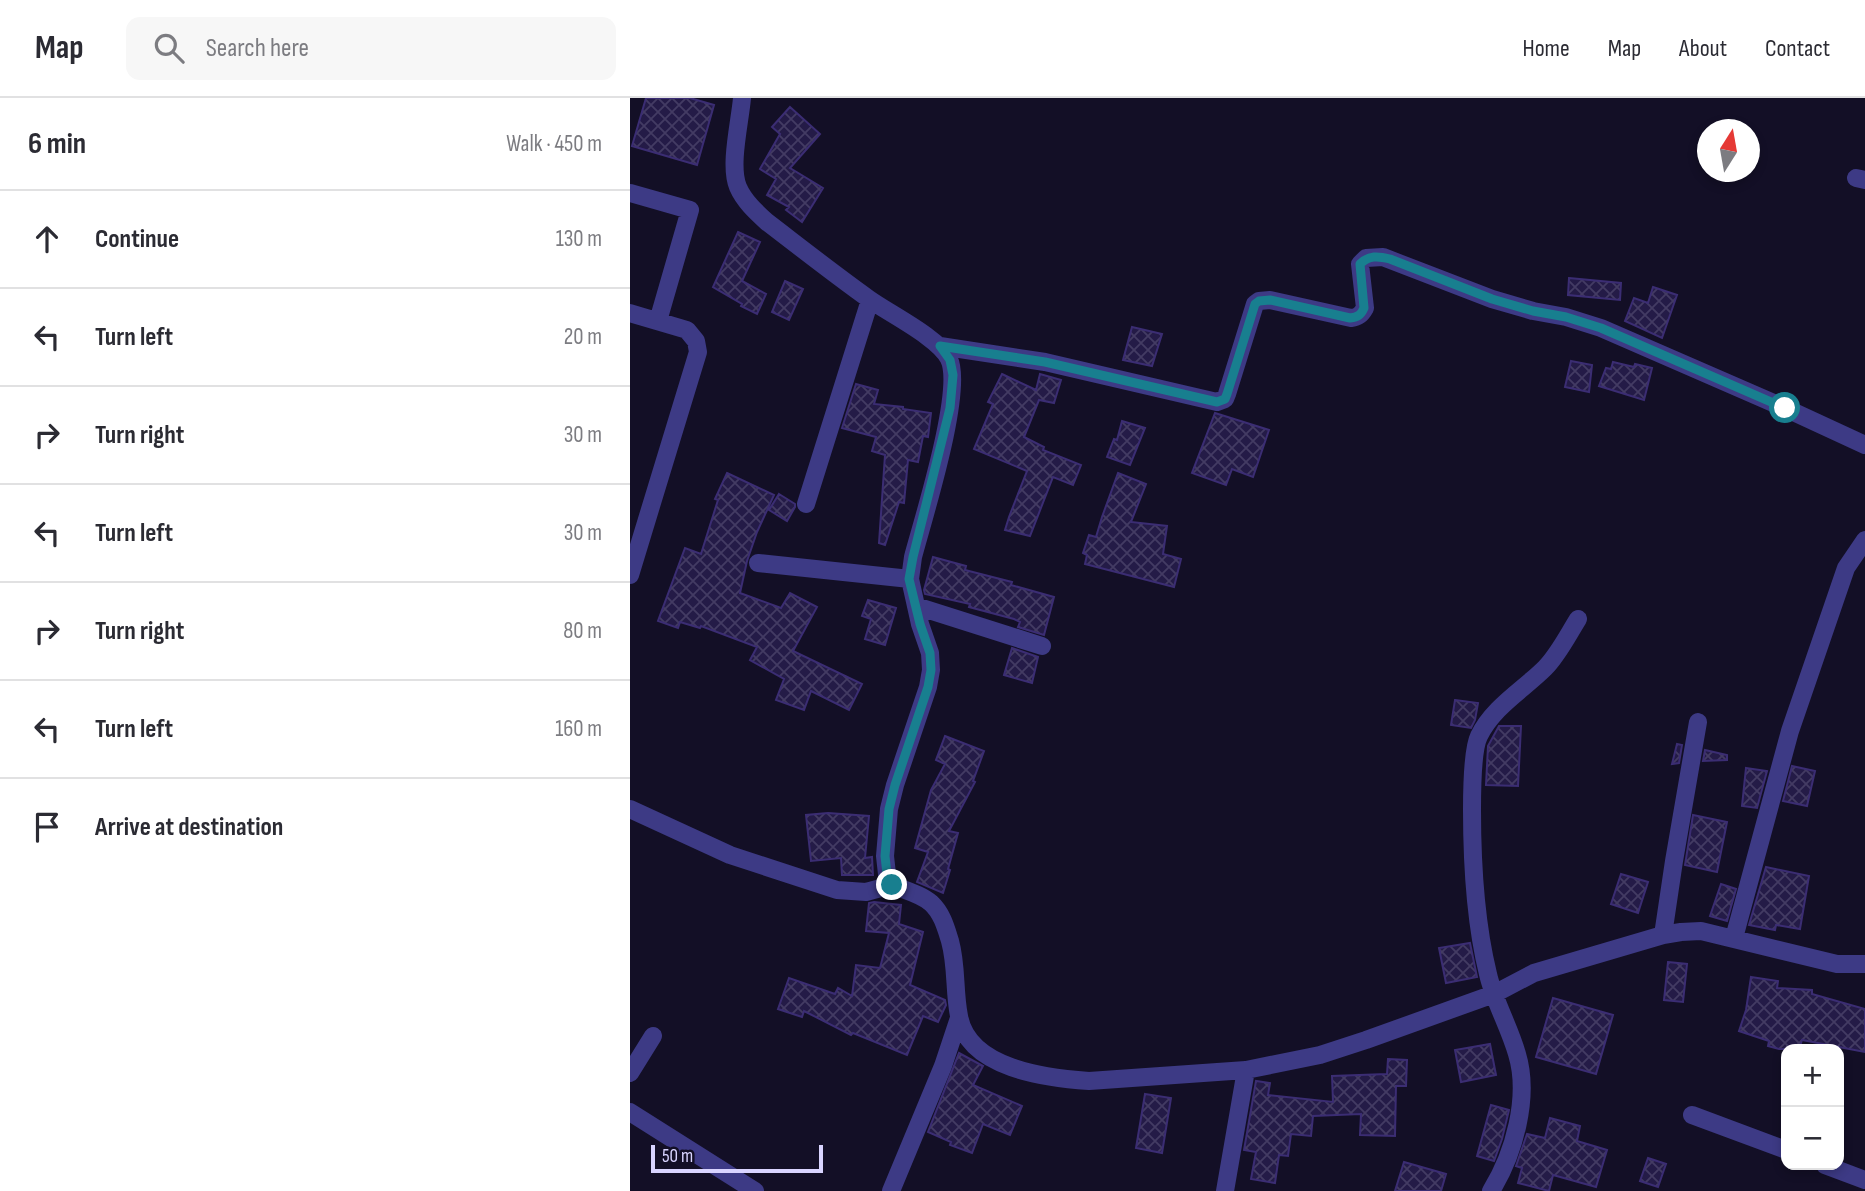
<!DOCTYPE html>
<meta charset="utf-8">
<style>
:root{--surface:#fff;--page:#f7f7f7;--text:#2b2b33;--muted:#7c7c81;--line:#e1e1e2}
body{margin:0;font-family:"Sofia Sans Condensed",sans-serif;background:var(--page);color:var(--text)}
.controls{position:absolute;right:21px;bottom:21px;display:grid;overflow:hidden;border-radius:14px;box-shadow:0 4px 10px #0003}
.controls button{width:63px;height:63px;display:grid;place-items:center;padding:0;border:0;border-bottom:2px solid var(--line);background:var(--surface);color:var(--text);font:35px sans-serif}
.compass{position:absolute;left:1067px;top:21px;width:63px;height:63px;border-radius:50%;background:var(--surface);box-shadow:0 4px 10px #0003;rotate:11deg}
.scale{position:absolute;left:21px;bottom:18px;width:172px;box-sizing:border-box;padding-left:7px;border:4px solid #d9d4ff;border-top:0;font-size:19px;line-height:24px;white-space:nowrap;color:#d9d4ff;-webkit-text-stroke:5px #130f26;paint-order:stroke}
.stop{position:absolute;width:21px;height:21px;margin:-16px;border:5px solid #187f8f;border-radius:50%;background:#fff}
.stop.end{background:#187f8f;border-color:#fff;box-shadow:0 2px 7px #0008}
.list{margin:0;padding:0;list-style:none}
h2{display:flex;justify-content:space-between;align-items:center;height:91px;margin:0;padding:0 28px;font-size:30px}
h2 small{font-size:23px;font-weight:400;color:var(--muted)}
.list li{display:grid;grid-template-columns:46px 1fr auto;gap:21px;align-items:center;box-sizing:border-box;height:98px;padding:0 28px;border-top:2px solid var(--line)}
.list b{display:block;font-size:26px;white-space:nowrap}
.list em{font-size:23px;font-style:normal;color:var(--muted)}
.icon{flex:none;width:38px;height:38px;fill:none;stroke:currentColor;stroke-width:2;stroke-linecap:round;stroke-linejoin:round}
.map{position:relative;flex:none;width:1235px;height:1093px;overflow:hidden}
header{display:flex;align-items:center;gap:42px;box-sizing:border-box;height:98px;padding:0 35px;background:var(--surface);border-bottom:2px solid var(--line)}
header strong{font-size:33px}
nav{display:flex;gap:38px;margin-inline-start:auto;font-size:24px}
.search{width:490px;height:63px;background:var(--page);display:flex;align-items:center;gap:18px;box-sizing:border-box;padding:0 24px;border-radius:14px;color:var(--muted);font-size:26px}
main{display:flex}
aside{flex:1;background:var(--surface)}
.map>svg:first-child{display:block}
</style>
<header>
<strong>Map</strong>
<div class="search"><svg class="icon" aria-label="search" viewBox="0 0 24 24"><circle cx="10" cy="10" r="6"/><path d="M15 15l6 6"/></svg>Search here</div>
<nav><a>Home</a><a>Map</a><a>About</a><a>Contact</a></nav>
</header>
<main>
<aside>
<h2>6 min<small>Walk · 450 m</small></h2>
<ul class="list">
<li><svg class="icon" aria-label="ahead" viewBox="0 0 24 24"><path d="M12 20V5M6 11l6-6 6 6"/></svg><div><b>Continue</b></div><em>130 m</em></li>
<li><svg class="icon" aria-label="left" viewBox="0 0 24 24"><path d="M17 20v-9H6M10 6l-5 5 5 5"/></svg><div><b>Turn left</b></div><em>20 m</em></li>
<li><svg class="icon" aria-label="right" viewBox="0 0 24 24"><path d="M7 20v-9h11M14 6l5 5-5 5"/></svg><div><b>Turn right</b></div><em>30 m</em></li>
<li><svg class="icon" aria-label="left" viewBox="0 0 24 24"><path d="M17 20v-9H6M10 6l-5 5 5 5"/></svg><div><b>Turn left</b></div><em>30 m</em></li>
<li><svg class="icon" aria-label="right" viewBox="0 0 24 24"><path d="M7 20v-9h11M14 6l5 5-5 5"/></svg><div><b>Turn right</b></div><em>80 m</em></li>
<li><svg class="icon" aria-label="left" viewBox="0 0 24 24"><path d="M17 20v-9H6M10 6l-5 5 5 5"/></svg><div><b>Turn left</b></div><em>160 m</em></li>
<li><svg class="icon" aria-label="arrive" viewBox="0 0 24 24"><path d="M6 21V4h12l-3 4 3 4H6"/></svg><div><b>Arrive at destination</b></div></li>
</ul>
</aside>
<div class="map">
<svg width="1235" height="1093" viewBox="0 0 1235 1093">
<defs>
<pattern id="building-cross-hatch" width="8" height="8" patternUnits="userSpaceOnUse" patternTransform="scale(1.75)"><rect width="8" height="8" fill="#241b47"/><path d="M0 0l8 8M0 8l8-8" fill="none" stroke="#433b63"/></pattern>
</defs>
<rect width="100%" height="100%" fill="#130f26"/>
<path fill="url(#building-cross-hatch)" stroke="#3b2d73" stroke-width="2" d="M 16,0 L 60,0 L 84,7 L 67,67 L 2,48 Z
M 160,9 L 190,36 L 160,70 L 193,90 L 172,124 L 156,112 L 159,109 L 137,97 L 146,81 L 130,71 L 150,36 L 142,29 Z
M 108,134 L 130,144 L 112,183 L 136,196 L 127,216 L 111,208 L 112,206 L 83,189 Z
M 939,180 L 991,185 L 990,202 L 938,197 Z
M 155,183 L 173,191 L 159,222 L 142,214 Z
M 1023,189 L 1047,197 L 1032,240 L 995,223 L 1004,200 L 1018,205 Z
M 502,229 L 532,236 L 522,268 L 493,262 Z
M 941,263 L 962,267 L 959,294 L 935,289 Z
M 983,264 L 1004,269 L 1005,266 L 1022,270 L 1014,302 L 969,288 L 976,270 L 981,271 Z
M 372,276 L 406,292 L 410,276 L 431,282 L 424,305 L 409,302 L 394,339 L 414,349 L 413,352 L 451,367 L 443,387 L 423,379 L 400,438 L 375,432 L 379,419 L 397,373 L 344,351 L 363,306 L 358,304 Z
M 226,286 L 248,292 L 244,306 L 273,309 L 273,311 L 301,315 L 298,339 L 293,338 L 288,364 L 278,362 L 274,405 L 269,404 L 255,447 L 249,445 L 255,357 L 242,353 L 246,339 L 212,330 Z
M 585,315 L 639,332 L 623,379 L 602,371 L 596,387 L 562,375 Z
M 492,323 L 515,330 L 500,367 L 477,359 L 484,341 L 487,342 Z
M 97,375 L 144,397 L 127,434 L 117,463 L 110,495 L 151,510 L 160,495 L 187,509 L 163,553 L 232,586 L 219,612 L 181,593 L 174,612 L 146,602 L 154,581 L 120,562 L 127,549 L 71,528 L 70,530 L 50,524 L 48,530 L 28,523 L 55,450 L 71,456 L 88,402 L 85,401 Z
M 488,375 L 516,386 L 501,424 L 537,428 L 533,456 L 551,461 L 544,489 L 455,466 L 457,457 L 453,455 L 459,437 L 466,439 L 472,419 Z
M 149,396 L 165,406 L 165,409 L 157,423 L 139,412 Z
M 303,459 L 336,468 L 335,472 L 382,484 L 381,487 L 424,499 L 414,537 L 388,529 L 390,524 L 384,521 L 339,509 L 340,506 L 295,496 L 294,492 Z
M 238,502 L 266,510 L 255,547 L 235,541 L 241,521 L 232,518 Z
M 382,550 L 408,559 L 402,585 L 374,577 Z
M 825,602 L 848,605 L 845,622 L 841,630 L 821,627 Z
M 869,628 L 891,628 L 888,688 L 856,687 L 858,648 Z
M 315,638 L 354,653 L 343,683 L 345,684 L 319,733 L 328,735 L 318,771 L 320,772 L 313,795 L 287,784 L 298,754 L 285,750 L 301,692 L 315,666 L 306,662 Z
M 1047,646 L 1052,647 L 1049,665 L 1042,666 Z
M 1075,652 L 1097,657 L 1097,662 L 1073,663 Z
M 1162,668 L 1185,673 L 1177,708 L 1153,703 Z
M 1116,670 L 1137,673 L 1127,710 L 1112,708 Z
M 198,715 L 239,718 L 235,760 L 242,759 L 243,777 L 212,777 L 211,760 L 181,763 L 176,717 Z
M 1063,717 L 1097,724 L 1087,774 L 1055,767 Z
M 1136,769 L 1179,778 L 1170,831 L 1146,827 L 1145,832 L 1119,827 Z
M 991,776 L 1018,784 L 1008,815 L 981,806 Z
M 1091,786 L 1106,791 L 1097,823 L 1080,818 Z
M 244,804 L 271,807 L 269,826 L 293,834 L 280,887 L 315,902 L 316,907 L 308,924 L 293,918 L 277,957 L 223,935 L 221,937 L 174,913 L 172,919 L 148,911 L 159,880 L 205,896 L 208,890 L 222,898 L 226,867 L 250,870 L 259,835 L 236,833 L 239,805 Z
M 840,845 L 847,879 L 816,885 L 809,850 Z
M 1038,864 L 1057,866 L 1053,904 L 1034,902 Z
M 1121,879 L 1148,883 L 1147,890 L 1182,892 L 1182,896 L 1235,911 L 1235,954 L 1172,942 L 1169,951 L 1149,951 L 1138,948 L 1139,943 L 1109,933 L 1116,912 Z
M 923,900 L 983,917 L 966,976 L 906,959 Z
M 860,946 L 866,977 L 831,984 L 825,952 Z
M 329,955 L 353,968 L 343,987 L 392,1008 L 380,1037 L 353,1026 L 342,1055 L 320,1047 L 321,1044 L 298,1034 Z
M 758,961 L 777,962 L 776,988 L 766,988 L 765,1038 L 730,1037 L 731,1016 L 683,1018 L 681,1038 L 661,1036 L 658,1058 L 649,1057 L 645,1085 L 621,1081 L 626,1054 L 614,1052 L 626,983 L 640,985 L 638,997 L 703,1004 L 702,978 L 757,976 Z
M 515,996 L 541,1000 L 532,1055 L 506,1050 Z
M 861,1007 L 879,1012 L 872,1041 L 864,1063 L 847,1058 Z
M 920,1020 L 950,1028 L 947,1043 L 977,1052 L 966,1089 L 923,1077 L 919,1093 L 888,1085 L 892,1070 L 886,1068 L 897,1036 L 915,1040 Z
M 1018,1060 L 1036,1066 L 1028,1089 L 1010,1083 Z
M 774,1064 L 816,1076 L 811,1093 L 765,1093 Z"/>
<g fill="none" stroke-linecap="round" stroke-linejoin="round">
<path stroke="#3d3a85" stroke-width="18" d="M 112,0 C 110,24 99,68 108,89 C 114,103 126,114 137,124 C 171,150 204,176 239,201 C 260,216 309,240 319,261 C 334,292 293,421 283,459 L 280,481 L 290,526 L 300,555 L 301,572 L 298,589 L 265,687 L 259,711 L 255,758 L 257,776 L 262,787 C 274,792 291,796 301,805 C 312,815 316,830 320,843 C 327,868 324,893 329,918 C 338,971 417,980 459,983 L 616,972 L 690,957 L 736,942 L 864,896 L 904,875 L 1033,837 L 1051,834 L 1071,833 L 1207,866 L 1235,866
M 1226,80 L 1235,82
M 0,95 L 60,112 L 28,223
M 0,215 L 57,232 L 66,243 L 68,254 L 0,477
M 310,248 L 415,264 L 587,304 L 595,301 L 597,296 L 625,206 L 629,203 L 640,202 L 721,220 C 728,219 731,217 735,210 L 730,166 L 736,160 L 753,159 L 862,201 L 903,213 L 936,219 L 971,230 L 1155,310 L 1235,347
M 176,406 L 240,202
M 128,465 L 280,481
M 286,508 L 412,548
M 0,711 L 100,757 L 207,792 L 236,794 L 262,787
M 1033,837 L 1044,763 L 1068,624
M 1104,840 L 1160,633 L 1216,470 L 1235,442
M 0,975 L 23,938
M 0,1014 L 125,1093
M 1062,1017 L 1156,1052
M 1195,1067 L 1235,1082
M 261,1093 L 313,968 L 329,920
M 595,1093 L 616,972
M 861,1093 C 884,1056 900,999 887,956 C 879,928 864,903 858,876 C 845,823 842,766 842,712 C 842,695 842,652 849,638 C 863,609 893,592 915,570 C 928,557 938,537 948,521"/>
</g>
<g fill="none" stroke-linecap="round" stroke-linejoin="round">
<path stroke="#187f8f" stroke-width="9" d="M 262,787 L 257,776 L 255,758 L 259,711 L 265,687 L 298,589 L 301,572 L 300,555 L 290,526 L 279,481 L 283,459 L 320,310 L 323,277 L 320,262 L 310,248 L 415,264 L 587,304 L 595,301 L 597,296 L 625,206 L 629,203 L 640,202 L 720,220 C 728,219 731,217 734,210 L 730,166 C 739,157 748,158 760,161 L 862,201 L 903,213 L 936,219 L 971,230 L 1155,310"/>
</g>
</svg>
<div class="controls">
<button>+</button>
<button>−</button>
</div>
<svg class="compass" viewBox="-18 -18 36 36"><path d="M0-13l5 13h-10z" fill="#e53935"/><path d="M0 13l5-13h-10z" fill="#7c7c81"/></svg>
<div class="scale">50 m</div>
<div class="stop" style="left:1155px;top:310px"></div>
<div class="stop end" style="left:262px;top:787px"></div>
</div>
</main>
